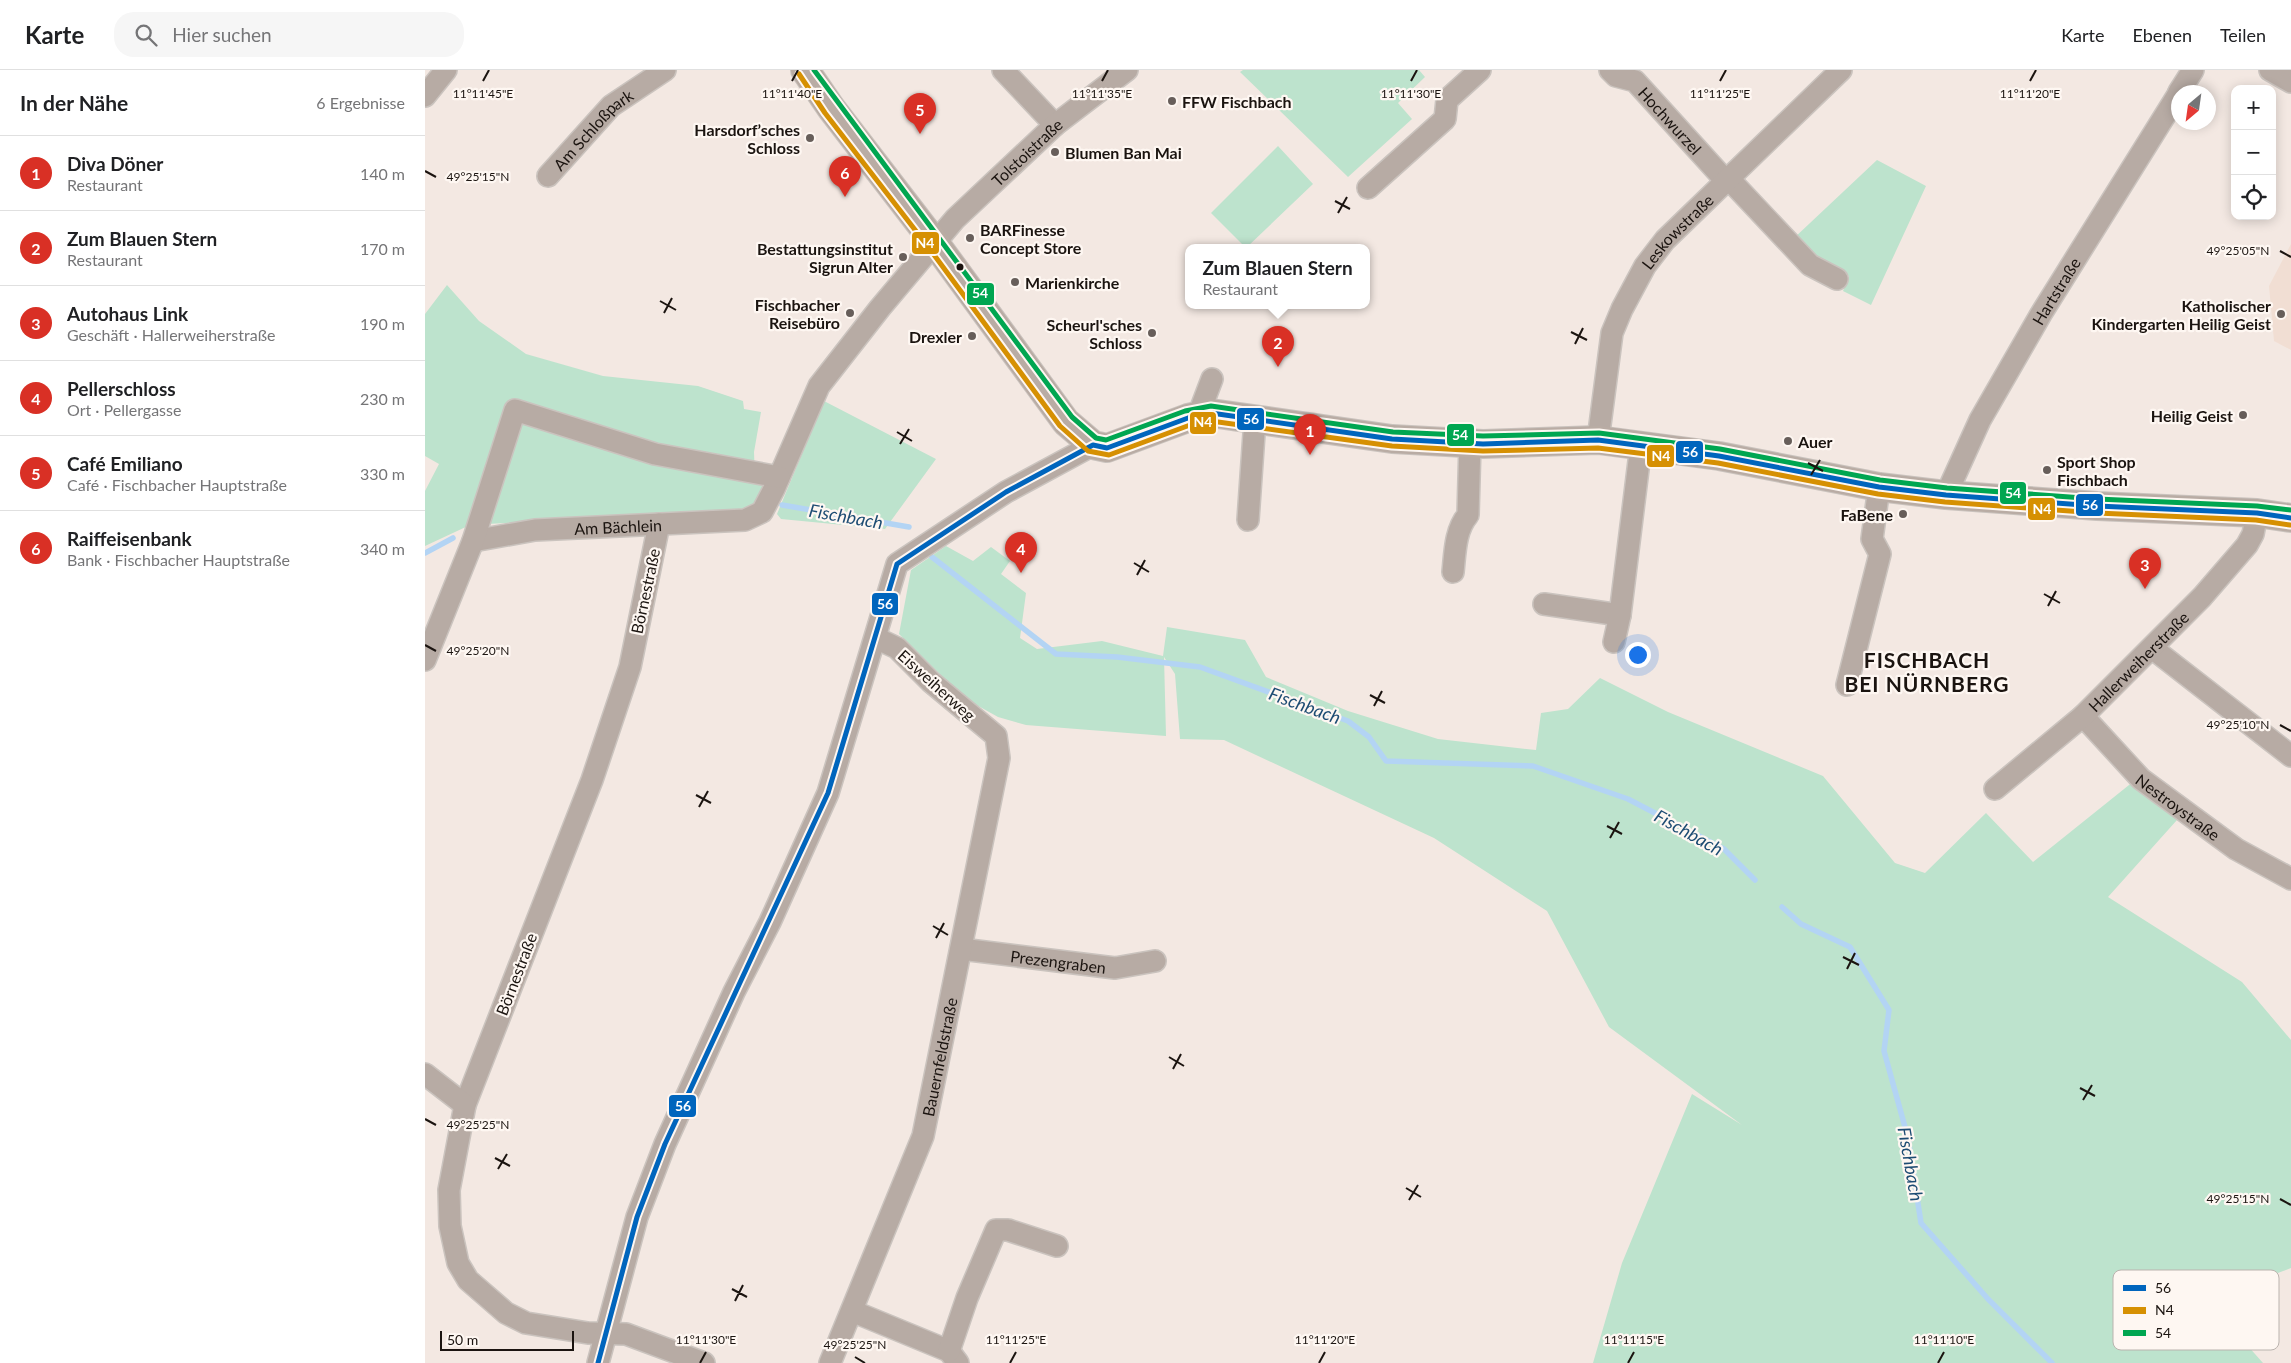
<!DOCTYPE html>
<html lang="de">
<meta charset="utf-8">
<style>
:root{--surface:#fff;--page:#f6f6f6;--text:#202124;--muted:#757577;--line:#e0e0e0;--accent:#d93025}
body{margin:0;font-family:Lato,sans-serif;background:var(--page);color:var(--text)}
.controls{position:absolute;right:15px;top:15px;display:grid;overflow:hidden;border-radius:10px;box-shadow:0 2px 12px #0003}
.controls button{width:45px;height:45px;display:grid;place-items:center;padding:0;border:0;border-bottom:1px solid var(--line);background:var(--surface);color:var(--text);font:25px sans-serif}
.compass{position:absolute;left:1746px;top:15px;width:45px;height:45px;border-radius:50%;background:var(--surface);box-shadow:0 2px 12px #0003;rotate:209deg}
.scale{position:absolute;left:15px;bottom:12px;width:134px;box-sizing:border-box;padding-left:5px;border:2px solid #1b1410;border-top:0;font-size:14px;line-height:18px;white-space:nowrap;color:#1b1410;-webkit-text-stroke:4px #fef7f2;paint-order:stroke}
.you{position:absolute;left:1212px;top:584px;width:18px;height:18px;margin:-12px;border:4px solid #fff;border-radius:50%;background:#1a73e8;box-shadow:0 0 0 8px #1a73e833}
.badge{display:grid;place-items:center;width:32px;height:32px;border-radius:50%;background:var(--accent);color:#fff;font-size:16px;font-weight:700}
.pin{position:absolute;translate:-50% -41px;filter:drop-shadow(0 1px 2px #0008)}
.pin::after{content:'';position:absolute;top:26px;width:18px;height:15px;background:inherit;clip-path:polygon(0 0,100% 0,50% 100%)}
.popup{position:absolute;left:760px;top:174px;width:185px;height:65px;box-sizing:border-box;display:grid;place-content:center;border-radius:10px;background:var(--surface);filter:drop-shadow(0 1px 4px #0005);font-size:16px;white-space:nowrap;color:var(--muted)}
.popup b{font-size:19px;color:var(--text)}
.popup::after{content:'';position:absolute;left:50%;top:100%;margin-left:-10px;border:10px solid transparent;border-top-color:var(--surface)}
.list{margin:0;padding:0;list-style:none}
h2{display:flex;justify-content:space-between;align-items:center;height:65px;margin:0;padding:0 20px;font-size:21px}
h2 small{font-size:16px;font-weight:400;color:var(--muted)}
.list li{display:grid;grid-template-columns:32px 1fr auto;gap:15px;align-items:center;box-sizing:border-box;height:75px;padding:0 20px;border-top:1px solid var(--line)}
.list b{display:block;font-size:19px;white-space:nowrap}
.list p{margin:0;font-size:16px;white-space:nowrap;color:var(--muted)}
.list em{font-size:16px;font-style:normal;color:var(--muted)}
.icon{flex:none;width:28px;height:28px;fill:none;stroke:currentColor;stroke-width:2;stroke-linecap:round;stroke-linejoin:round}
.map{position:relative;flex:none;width:1866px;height:1293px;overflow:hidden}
header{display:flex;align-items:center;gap:30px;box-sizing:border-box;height:70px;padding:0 25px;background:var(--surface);border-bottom:1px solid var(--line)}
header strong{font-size:24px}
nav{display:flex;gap:28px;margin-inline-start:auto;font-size:18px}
.search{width:350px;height:45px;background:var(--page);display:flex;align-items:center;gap:12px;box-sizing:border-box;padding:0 18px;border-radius:20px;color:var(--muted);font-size:19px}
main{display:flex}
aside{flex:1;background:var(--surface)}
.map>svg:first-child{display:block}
</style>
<header>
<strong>Karte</strong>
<div class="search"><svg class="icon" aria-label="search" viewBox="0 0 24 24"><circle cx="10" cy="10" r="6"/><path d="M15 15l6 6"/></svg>Hier suchen</div>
<nav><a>Karte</a><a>Ebenen</a><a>Teilen</a></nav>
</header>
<main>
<aside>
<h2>In der Nähe<small>6 Ergebnisse</small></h2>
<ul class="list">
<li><span class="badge">1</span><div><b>Diva Döner</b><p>Restaurant</p></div><em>140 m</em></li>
<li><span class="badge">2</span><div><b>Zum Blauen Stern</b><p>Restaurant</p></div><em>170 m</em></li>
<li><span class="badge">3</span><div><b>Autohaus Link</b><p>Geschäft · Hallerweiherstraße</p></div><em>190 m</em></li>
<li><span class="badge">4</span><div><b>Pellerschloss</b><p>Ort · Pellergasse</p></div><em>230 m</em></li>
<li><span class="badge">5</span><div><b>Café Emiliano</b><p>Café · Fischbacher Hauptstraße</p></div><em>330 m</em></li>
<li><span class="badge">6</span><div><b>Raiffeisenbank</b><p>Bank · Fischbacher Hauptstraße</p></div><em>340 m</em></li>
</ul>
</aside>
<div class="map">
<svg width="1866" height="1293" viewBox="0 0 1866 1293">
<rect width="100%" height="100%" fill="#f3e8e2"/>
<path fill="#f1ded3" d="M 1866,174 L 1866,280 L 1849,271 L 1844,216 Z"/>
<path fill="#bde3cd" d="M 818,0 L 994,0 L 1000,7 L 973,33 L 987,49 L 923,107 L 815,2 Z
M 853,76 L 888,114 L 821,178 L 786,143 Z
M 1452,90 L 1501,116 L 1446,235 L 1418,221 L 1424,206 L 1387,187 L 1368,169 Z
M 22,215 L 54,251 L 101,284 L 178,306 L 273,316 L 318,331 L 319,339 L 336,342 L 329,382 L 330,411 L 344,417 L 332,434 L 315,440 L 45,455 L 0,476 L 0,421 L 14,394 L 0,386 L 0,244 Z
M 399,331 L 511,389 L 460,459 L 356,449 L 352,444 Z
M 521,476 L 548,491 L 566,477 L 585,491 L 576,504 L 601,523 L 595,568 L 612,579 L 677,571 L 738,586 L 742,557 L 820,570 L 841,607 L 923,641 L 1013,669 L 1111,680 L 1116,643 L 1143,639 L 1175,608 L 1243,642 L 1398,706 L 1470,793 L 1500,803 L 1561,743 L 1608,792 L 1709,711 L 1752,750 L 1683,827 L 1817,912 L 1866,970 L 1866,1198 L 1782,1230 L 1838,1293 L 1168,1293 L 1197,1193 L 1267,1024 L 1317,1055 L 1184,957 L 1122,841 L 1009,768 L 799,670 L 755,669 L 750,604 L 739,587 L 741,666 L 601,655 L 573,647 L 539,628 L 474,564 L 486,500 Z"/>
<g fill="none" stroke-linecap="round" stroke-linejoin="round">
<path stroke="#b3d4f4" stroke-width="5.5" d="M 357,435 L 484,457
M 0,483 L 28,468
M 507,487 L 631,584 L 692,587 L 775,597 L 923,651 L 944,667 L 961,691 L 1108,696 L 1203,729 L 1299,779 L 1330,810
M 1357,837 L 1376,854 L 1425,877 L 1464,940 L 1459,981 L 1483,1068 L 1496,1153 L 1563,1229 L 1627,1293"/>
<g stroke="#cac3be" stroke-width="24">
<g id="minor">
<path d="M 578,0 L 630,55"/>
<path id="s1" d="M 1185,0 L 1191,6 L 1210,11 L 1300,110"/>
<path d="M 1845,0 L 1866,12"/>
<path d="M 1754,22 L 1768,0"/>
<path d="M 0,26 L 21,0"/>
<path id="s2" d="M 123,106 L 186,36 L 240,0"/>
<path d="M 1303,108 L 1385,195 L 1412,209"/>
<path d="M 943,118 L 1020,49 L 1022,30 L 1055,0"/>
<path d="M 773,346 L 787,309"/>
<path id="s3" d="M 1173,370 L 1187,263 L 1197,239 L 1220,196 L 1240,170 L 1416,0"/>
<path id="s4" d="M 1521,425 L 1555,350 L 1616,244 L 1754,23"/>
<path d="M 823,450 L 830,349"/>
<path d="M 234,454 L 205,597 L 167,710 L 40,1035 L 24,1120 L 25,1156 L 33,1193 L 43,1210 L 81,1243 L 101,1253 L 163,1263 L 201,1264 L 279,1293"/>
<path id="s5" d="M 48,471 L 110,460 L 320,450 L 337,442 L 349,419 L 394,316 L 455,238 L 530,149 L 630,55 L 702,0"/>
<path d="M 1028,502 C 1030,483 1030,460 1043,445 L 1045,373"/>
<path d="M 1119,534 L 1195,545"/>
<path d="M 1189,572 L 1195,545 L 1216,375"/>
<path d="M 1727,578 L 1866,686"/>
<path d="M 0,590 L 48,471 L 90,340 L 230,384 L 354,407"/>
<path d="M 1422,615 L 1455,484 L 1447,469 L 1454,417"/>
<path id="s6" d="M 1658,646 L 1716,709 L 1811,779 L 1866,809"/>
<path id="s7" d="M 1570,719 L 1658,646 L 1777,527 L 1822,475 L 1828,464 L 1832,443"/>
<path id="s8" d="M 536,879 L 690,898 L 730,891"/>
<path d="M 0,1004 L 40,1035"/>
<path d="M 427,1241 L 524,1281 L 533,1293"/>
<path d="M 524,1281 L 542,1228 L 571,1160 L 583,1160 L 632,1176"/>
<path d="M 173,1293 L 212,1147 L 240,1074 L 309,922 L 345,852 L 403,723 L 472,494 L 581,422 L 668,375"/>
<path id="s9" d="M 405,1293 L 498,1066 L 574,688 L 571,666 L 506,612 L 472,578 L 451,568"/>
</g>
</g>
<g stroke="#cac3be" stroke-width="30">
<path id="major" d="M 380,0 L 406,38 L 510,173 L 641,352 L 668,375 L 682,378 L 763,348 L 786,343 L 967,369 L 1058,374 L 1173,370 L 1294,386 L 1454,417 L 1521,425 L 1672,436 L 1832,443 L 1866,448"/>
</g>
<use href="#minor" stroke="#b7aba4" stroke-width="21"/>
<use href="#major" stroke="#b9aca4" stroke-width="28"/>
<g stroke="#fef7f2" stroke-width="9">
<path id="bus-1" d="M 668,375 L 682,378 L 763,348 L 786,343 L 967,369 L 1058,374 L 1173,370 L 1294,386 L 1454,417 L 1521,425 L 1672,436 L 1832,443 L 1866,448
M 173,1293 L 212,1147 L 240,1074 L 403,723 L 472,494 L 581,422 L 668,375"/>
</g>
<g stroke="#fef7f2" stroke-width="9">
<path id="bus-2" d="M 374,4 L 400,43 L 504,178 L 635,356 L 663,381 L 684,385 L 765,355 L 786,351 L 967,376 L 1058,381 L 1173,378 L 1293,393 L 1453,424 L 1520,432 L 1672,443 L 1831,450 L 1865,455"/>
</g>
<g stroke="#fef7f2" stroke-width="9">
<path id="bus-3" d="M 389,0 L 647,347 L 671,368 L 681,370 L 760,341 L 786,336 L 968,362 L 1058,366 L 1174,363 L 1295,379 L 1455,410 L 1522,418 L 1672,429 L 1832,436 L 1866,440"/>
</g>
<use href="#bus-1" stroke="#0065bd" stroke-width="5"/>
<use href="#bus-2" stroke="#d69002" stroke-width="5"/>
<use href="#bus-3" stroke="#00a651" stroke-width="5"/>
</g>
<path fill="none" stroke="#1b1410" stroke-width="2" d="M 58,11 L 64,0M 367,11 L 373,0M 677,11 L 683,0M 986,11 L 992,0M 1295,11 L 1301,0M 1605,11 L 1611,0M 0,101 L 11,107M 910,131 L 925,139M 913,143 L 922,127M 1855,181 L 1866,187M 235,231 L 251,240M 239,243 L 247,228M 1146,262 L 1162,270M 1150,274 L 1158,258M 472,362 L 487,371M 475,374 L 484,359M 1383,393 L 1398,401M 1386,405 L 1395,390M 709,493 L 724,502M 712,505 L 720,490M 1619,524 L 1635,533M 1623,536 L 1631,521M 0,575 L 11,581M 945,625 L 960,633M 949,636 L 957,621M 1855,655 L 1866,661M 271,725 L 286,733M 274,737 L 283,721M 1182,756 L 1197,764M 1185,768 L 1194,752M 508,856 L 523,865M 511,868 L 519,853M 1418,887 L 1434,895M 1422,899 L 1430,883M 744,987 L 759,996M 748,999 L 756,984M 1655,1018 L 1670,1026M 1658,1030 L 1667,1015M 0,1049 L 11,1055M 70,1088 L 85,1096M 73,1099 L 82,1084M 981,1118 L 996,1127M 1855,1129 L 1866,1135M 984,1130 L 993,1115M 307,1219 L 322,1227M 310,1231 L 318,1215M 430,1287 L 440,1293M 275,1293 L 281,1282M 585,1293 L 591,1282M 894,1293 L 900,1282M 1203,1293 L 1209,1282M 1513,1293 L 1519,1282"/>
<g fill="#675e5a" stroke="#fef7f2" stroke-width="2">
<circle cx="747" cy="31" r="5"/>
<circle cx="385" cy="68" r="5"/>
<circle cx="630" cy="82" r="5"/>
<circle cx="545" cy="168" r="5"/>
<circle cx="478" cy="187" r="5"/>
<circle cx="590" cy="212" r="5"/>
<circle cx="425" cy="243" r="5"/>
<circle cx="1856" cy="244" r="5"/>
<circle cx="727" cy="263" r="5"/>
<circle cx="547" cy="266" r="5"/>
<circle cx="1818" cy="345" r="5"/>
<circle cx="1363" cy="371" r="5"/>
<circle cx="1622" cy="400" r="5"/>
<circle cx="1478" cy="444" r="5"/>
</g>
<circle fill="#1b1410" stroke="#fef7f2" stroke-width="2" cx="535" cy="197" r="4.5"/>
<g text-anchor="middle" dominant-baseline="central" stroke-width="4.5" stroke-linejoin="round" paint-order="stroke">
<g font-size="16" font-weight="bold" fill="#1b1410" stroke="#fef7f2" text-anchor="end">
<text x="757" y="31" text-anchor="start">FFW Fischbach</text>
<text x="375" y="59">Harsdorf’sches<tspan x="375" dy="18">Schloss</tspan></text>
<text x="640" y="82" text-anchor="start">Blumen Ban Mai</text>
<text x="555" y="159" text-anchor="start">BARFinesse<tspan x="555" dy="18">Concept Store</tspan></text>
<text x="468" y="178">Bestattungsinstitut<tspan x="468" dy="18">Sigrun Alter</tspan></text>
<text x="600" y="212" text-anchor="start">Marienkirche</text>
<text x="415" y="234">Fischbacher<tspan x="415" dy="18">Reisebüro</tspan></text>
<text x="1846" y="235">Katholischer<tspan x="1846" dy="18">Kindergarten Heilig Geist</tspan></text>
<text x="717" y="254">Scheurl'sches<tspan x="717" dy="18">Schloss</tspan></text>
<text x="537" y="266">Drexler</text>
<text x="1808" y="345">Heilig Geist</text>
<text x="1373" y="371" text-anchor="start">Auer</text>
<text x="1632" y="391" text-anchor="start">Sport Shop<tspan x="1632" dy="18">Fischbach</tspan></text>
<text x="1468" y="444">FaBene</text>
</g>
<g font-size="16" fill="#1b1410" stroke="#fef7f2">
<text stroke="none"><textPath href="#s1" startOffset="81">Hochwurzel</textPath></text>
<text stroke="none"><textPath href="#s2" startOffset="65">Am Schloßpark</textPath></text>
<text stroke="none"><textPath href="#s5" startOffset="744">Tolstoistraße</textPath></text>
<text stroke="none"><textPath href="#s3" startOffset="230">Leskowstraße</textPath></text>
<text stroke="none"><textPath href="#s4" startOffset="232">Hartstraße</textPath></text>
<text stroke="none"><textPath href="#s5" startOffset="146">Am Bächlein</textPath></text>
<text transform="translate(220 521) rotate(-78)">Börnestraße</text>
<text stroke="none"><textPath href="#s7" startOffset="192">Hallerweiherstraße</textPath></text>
<text transform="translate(512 615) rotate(42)">Eisweiherweg</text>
<text stroke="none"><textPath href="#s6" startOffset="132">Nestroystraße</textPath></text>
<text stroke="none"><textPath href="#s8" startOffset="98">Prezengraben</textPath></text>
<text transform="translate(91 904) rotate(-69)">Börnestraße</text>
<text stroke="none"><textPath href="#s9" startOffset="326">Bauernfeldstraße</textPath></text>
</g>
<g font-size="18" font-style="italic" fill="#1d4c73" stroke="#fef7f2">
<text transform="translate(421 446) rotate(10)">Fischbach</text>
<text transform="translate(880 635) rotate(20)">Fischbach</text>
<text transform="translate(1264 762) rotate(29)">Fischbach</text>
<text transform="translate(1486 1094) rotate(80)">Fischbach</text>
</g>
<g font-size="21" font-weight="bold" letter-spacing="1" fill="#1b1410" stroke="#fef7f2">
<text x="1502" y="589">FISCHBACH<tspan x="1502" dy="24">BEI NÜRNBERG</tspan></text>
</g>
</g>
<rect x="1688" y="1200" width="166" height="80" rx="8" fill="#fef7f2" stroke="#bab3ae" stroke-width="1"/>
<rect x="1698" y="1215" width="23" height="6" fill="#0065bd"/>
<rect x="1698" y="1237" width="23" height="7" fill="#d69002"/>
<rect x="1698" y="1260" width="23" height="6" fill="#00a651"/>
<g font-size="14" fill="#1b1410">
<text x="1730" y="1223">56</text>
<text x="1730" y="1245">N4</text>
<text x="1730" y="1268">54</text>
</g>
<g font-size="12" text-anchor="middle" fill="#1b1410" stroke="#fef7f2" stroke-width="4.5" stroke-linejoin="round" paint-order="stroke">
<text x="58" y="28">11°11'45"E</text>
<text x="367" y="28">11°11'40"E</text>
<text x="677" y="28">11°11'35"E</text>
<text x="986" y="28">11°11'30"E</text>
<text x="1295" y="28">11°11'25"E</text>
<text x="1605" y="28">11°11'20"E</text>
<text x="53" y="111">49°25'15"N</text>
<text x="1813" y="185">49°25'05"N</text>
<text x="53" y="585">49°25'20"N</text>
<text x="1813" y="659">49°25'10"N</text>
<text x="53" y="1059">49°25'25"N</text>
<text x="1813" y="1133">49°25'15"N</text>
<text x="281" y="1274">11°11'30"E</text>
<text x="591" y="1274">11°11'25"E</text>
<text x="900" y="1274">11°11'20"E</text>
<text x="1209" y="1274">11°11'15"E</text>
<text x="1519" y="1274">11°11'10"E</text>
<text x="430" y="1279">49°25'25"N</text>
</g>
<g stroke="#fef7f2" stroke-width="2">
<rect x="486" y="161" width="29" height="24" rx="5" fill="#d69002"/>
<rect x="541" y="212" width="29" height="24" rx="5" fill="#00a651"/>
<rect x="811" y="337" width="29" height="24" rx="5" fill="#0065bd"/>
<rect x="764" y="341" width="28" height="24" rx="5" fill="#d69002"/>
<rect x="1021" y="353" width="29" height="24" rx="5" fill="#00a651"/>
<rect x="1250" y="370" width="29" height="24" rx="5" fill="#0065bd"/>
<rect x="1221" y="374" width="29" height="24" rx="5" fill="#d69002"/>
<rect x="1574" y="411" width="28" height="24" rx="5" fill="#00a651"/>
<rect x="1650" y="423" width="29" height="24" rx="5" fill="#0065bd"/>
<rect x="1602" y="427" width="29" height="24" rx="5" fill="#d69002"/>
<rect x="446" y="522" width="28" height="24" rx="5" fill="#0065bd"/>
<rect x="243" y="1024" width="29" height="24" rx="5" fill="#0065bd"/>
</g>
<g font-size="14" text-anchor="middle" font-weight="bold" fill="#fff">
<text x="500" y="178">N4</text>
<text x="555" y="228">54</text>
<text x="826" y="354">56</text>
<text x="778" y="357">N4</text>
<text x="1035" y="370">54</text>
<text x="1265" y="387">56</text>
<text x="1236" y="391">N4</text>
<text x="1588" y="428">54</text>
<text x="1665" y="440">56</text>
<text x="1617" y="444">N4</text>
<text x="460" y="539">56</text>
<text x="258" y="1041">56</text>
</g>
</svg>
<div class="controls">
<button>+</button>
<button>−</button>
<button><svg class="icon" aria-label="locate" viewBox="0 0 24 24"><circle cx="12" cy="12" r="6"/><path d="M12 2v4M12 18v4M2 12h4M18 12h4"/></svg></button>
</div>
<svg class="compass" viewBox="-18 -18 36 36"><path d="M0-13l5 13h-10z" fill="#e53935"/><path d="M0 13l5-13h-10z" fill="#757577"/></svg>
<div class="scale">50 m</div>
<div class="you"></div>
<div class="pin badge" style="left:885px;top:385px">1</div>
<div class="pin badge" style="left:853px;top:297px">2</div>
<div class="popup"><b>Zum Blauen Stern</b>Restaurant</div>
<div class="pin badge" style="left:1720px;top:519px">3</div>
<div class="pin badge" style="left:596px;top:503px">4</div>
<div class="pin badge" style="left:495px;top:64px">5</div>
<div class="pin badge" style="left:420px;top:127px">6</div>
</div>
</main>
